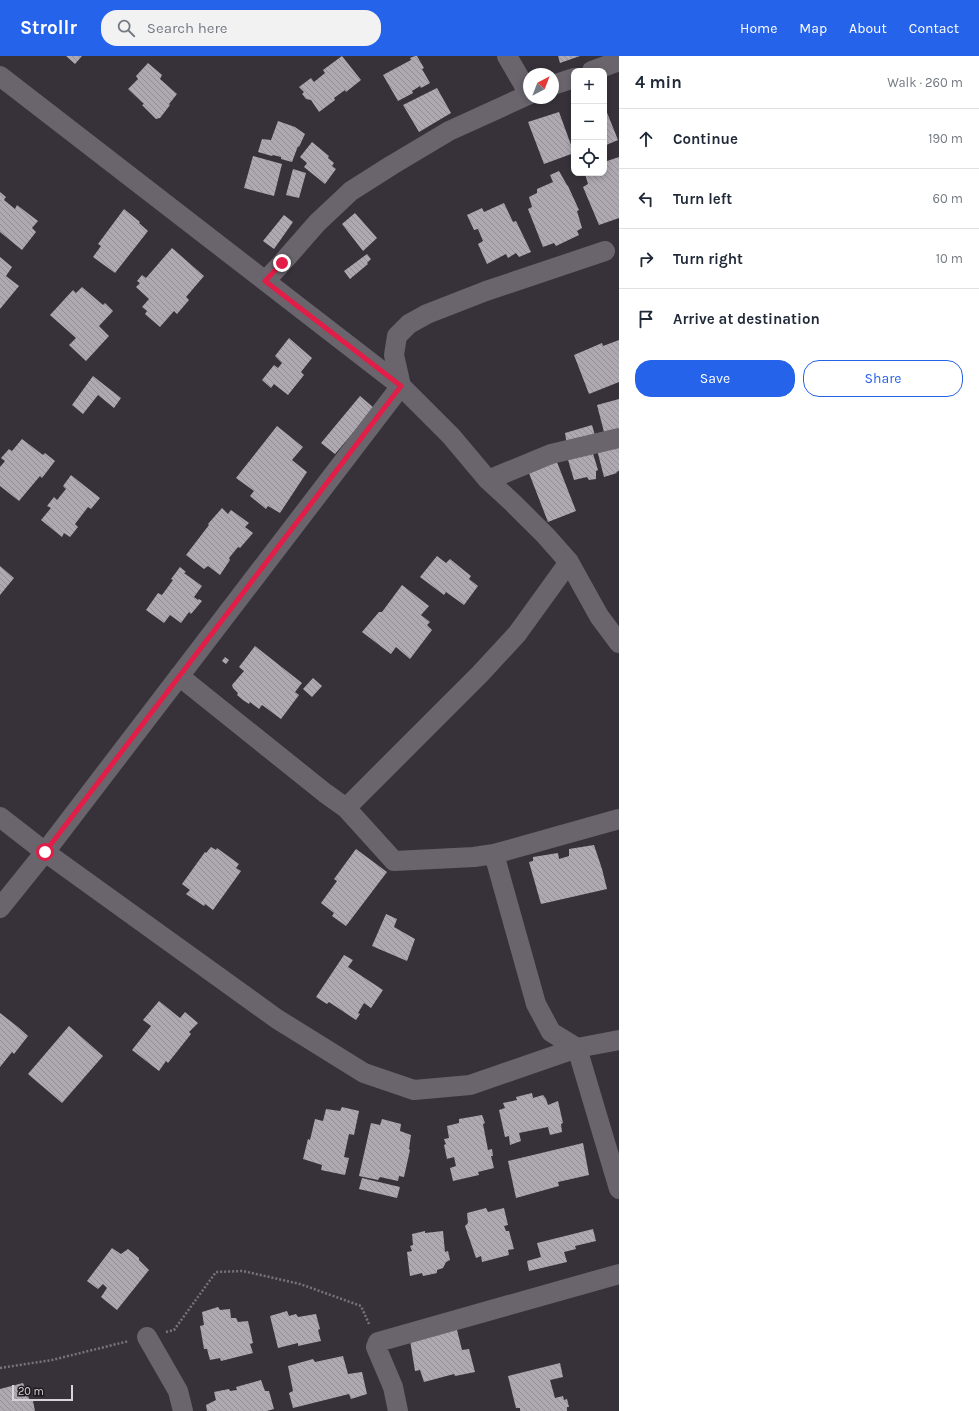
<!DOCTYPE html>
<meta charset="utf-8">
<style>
:root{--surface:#fff;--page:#f2f2f3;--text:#1f2937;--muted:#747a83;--line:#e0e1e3;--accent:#2563eb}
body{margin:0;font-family:Karla,sans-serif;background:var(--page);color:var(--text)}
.controls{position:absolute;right:12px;top:12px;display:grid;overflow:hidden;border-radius:8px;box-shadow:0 2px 6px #0003}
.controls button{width:36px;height:36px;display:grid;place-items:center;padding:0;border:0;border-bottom:1px solid var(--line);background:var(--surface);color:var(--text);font:20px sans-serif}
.compass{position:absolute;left:523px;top:12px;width:36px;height:36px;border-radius:50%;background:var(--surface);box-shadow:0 2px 6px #0003;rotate:42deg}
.scale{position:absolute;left:12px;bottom:10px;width:61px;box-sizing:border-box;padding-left:4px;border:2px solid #d7d4d9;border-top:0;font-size:11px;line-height:14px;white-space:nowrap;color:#d7d4d9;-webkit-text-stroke:3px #1d1b1e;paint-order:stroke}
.stop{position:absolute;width:12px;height:12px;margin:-9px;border:3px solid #e11d48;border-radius:50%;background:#fff}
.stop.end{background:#e11d48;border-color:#fff;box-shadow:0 1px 4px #0008}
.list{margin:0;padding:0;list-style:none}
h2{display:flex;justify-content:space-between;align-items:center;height:52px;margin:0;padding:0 16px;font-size:17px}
h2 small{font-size:13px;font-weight:400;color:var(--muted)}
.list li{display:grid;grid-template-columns:26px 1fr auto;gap:12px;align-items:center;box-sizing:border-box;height:60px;padding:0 16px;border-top:1px solid var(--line)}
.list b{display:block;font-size:15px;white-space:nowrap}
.list em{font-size:13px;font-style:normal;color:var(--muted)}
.actions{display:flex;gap:8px;padding:12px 16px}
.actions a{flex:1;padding:9px 0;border:1px solid var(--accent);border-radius:16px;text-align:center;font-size:14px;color:var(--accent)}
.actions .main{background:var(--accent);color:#fff}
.icon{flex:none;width:22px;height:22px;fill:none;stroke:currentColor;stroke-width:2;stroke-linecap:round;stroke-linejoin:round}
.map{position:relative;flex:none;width:619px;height:1355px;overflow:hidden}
header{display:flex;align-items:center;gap:24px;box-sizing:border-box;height:56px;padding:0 20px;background:var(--accent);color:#fff}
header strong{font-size:19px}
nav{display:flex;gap:22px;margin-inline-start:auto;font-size:14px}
.search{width:280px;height:36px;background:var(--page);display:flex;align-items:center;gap:10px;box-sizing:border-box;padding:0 14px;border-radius:16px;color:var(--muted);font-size:15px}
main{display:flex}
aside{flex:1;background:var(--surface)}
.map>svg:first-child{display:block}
</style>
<header>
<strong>Strollr</strong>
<div class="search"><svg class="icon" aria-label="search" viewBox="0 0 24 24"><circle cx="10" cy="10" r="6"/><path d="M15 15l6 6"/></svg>Search here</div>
<nav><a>Home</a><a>Map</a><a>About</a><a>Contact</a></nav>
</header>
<main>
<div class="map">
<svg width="619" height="1355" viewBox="0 0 619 1355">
<defs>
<pattern id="building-back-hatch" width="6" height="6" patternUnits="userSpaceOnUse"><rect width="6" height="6" fill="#aea8b1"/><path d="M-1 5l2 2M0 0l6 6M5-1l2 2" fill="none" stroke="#928e95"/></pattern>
</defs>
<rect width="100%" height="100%" fill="#37323a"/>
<path fill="url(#building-back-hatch)" d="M 66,0 L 82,0 L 75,8 Z
M 342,0 L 361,24 L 346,36 L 345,34 L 334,42 L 335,44 L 319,56 L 311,44 L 306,43 L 302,38 L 304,36 L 299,31 L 311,22 L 314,26 L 325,17 L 323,14 Z
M 415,0 L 417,0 L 424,12 L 422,13 L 430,27 L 421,32 L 420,30 L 412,35 L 413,37 L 398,45 L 383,19 L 411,4 L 410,2 Z
M 558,0 L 580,0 L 560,7 Z
M 148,7 L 162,19 L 160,23 L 177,38 L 169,48 L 170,49 L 160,62 L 156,63 L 142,49 L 144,48 L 128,33 L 138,23 L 136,20 Z
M 437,32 L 451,57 L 419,76 L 403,49 Z
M 604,49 L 618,84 L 604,90 Z
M 559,56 L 574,97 L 544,108 L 528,66 Z
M 278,65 L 295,71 L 305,78 L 299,91 L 298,90 L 292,106 L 281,103 L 281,101 L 273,99 L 272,100 L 258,96 L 262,83 L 271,84 Z
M 312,86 L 329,100 L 328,102 L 334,107 L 332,110 L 336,113 L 325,128 L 304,111 L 307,107 L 300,101 Z
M 253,100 L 282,108 L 274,140 L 244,132 Z
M 619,101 L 619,162 L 599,169 L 583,131 L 588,128 L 585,118 L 604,117 L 604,106 Z
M 293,113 L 306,117 L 299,142 L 286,139 Z
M 559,115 L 567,129 L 568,130 L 579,154 L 577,155 L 582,172 L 577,175 L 579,179 L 556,190 L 554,187 L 543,191 L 528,153 L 532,151 L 529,141 L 537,137 L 537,133 L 553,126 L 550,119 Z
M 0,136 L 6,141 L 4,144 L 15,153 L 17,149 L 38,165 L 32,172 L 36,176 L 22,194 L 0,176 Z
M 504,147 L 513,166 L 516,165 L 531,196 L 519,201 L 516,197 L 508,202 L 506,198 L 487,208 L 478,188 L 483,185 L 478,173 L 474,174 L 467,159 L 482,152 L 484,156 Z
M 124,153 L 140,166 L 139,167 L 148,175 L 115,217 L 93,201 L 101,190 L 98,188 Z
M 355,157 L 377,182 L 363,195 L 342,168 Z
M 284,159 L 293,166 L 274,193 L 263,185 Z
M 172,192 L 204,220 L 186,241 L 189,244 L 177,258 L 174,255 L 160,271 L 145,258 L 147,255 L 142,251 L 149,243 L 136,231 L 140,227 L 137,225 L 142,219 L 146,222 Z
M 367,198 L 371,203 L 367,207 L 368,208 L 350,223 L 344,215 Z
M 0,201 L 12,211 L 6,220 L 19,230 L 0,253 Z
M 82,231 L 103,249 L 105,247 L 113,255 L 99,270 L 109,280 L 86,305 L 69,289 L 76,282 L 50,259 L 73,234 L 76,237 Z
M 289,282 L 312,302 L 301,316 L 304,319 L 288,339 L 274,328 L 271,332 L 262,324 L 274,309 L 278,312 L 282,307 L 275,300 Z
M 619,284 L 619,326 L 589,338 L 574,299 L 602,287 L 603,290 Z
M 93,320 L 121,342 L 114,352 L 98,339 L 83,358 L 72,349 Z
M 360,340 L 374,352 L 335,398 L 321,387 Z
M 619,343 L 619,376 L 605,380 L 597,349 Z
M 592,369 L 596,383 L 567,389 L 565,377 Z
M 277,370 L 303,391 L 292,404 L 307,416 L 280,457 L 268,450 L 266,453 L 250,440 L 254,435 L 236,422 Z
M 22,383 L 43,399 L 45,397 L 55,405 L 42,422 L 40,420 L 19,445 L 0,430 L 0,411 L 5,405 L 1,402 L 9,393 L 12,395 Z
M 619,386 L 619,415 L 616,416 L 617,417 L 604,421 L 596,390 Z
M 591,391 L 598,414 L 596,415 L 596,423 L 589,424 L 587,421 L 574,424 L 566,397 Z
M 555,401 L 576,455 L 548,466 L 527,412 Z
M 71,419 L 100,442 L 91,453 L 88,451 L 75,468 L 78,471 L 70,481 L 64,477 L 62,481 L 41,464 L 51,452 L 47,450 L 54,441 L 57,444 L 66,433 L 63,430 Z
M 222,452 L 228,458 L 231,454 L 249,467 L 245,471 L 253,477 L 240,492 L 238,491 L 229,502 L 230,504 L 220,519 L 208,510 L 204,513 L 186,499 L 209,469 L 208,468 Z
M 437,500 L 446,507 L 450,503 L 471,520 L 469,523 L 478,530 L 464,549 L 446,536 L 444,539 L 420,521 Z
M 0,510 L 14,522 L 0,539 Z
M 180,511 L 186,516 L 184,517 L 202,530 L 194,541 L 198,544 L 199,543 L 202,545 L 191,558 L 189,556 L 181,567 L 170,559 L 164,567 L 146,554 L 158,537 L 162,539 L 173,524 L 171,523 Z
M 402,529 L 429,550 L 421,559 L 430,566 L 427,569 L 432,574 L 410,603 L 396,591 L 391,598 L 362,576 L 379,556 L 382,556 Z
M 255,590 L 302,627 L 295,636 L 299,639 L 281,663 L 262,649 L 259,653 L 250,646 L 249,648 L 243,644 L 237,639 L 238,637 L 233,632 L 232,629 L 244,615 L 239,611 Z
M 225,601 L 229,604 L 226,608 L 222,605 Z
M 313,622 L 322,630 L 312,641 L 303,633 Z
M 594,789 L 602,813 L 607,833 L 541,848 L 529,806 L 533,805 L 533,801 L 558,797 L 559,803 L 569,800 L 569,793 Z
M 211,791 L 216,794 L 217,792 L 239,808 L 236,812 L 241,815 L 213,854 L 205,848 L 204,850 L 186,838 L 190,834 L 182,828 L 205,796 L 206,797 Z
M 356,793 L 387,816 L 346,870 L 332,860 L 334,857 L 321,847 L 337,825 L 334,823 Z
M 386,858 L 397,863 L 394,871 L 415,883 L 407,905 L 372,890 Z
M 344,899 L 353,904 L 348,911 L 383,934 L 371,952 L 364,947 L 358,957 L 360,958 L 356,964 L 329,946 L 327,948 L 316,941 Z
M 159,945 L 180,962 L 185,956 L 198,967 L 189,976 L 191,978 L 168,1007 L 166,1005 L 159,1015 L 132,994 L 151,970 L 143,964 Z
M 0,957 L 18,971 L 28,980 L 14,998 L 12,996 L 0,1011 Z
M 69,970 L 103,1000 L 62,1047 L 28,1018 Z
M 532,1037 L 533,1042 L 543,1039 L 546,1043 L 548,1049 L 558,1045 L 563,1067 L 561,1068 L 562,1076 L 550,1079 L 548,1071 L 519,1077 L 521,1085 L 510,1089 L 509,1080 L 505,1081 L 499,1054 L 505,1052 L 503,1047 L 517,1044 L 516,1041 Z
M 342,1051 L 359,1055 L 354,1079 L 349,1078 L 344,1101 L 349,1102 L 345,1119 L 321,1114 L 322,1109 L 303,1103 L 308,1083 L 310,1084 L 315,1063 L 323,1065 L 326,1053 L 340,1055 Z
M 482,1059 L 485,1067 L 483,1068 L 488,1094 L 492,1093 L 493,1100 L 491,1100 L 494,1112 L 478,1116 L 479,1119 L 453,1125 L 450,1112 L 456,1110 L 454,1101 L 447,1103 L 444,1089 L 446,1088 L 444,1083 L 449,1082 L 447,1070 L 459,1067 L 459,1063 Z
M 382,1063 L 401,1068 L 400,1075 L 411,1079 L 409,1093 L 410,1094 L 404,1121 L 399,1120 L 398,1125 L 380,1121 L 378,1124 L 359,1120 L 371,1067 L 380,1069 Z
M 583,1087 L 589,1119 L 558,1126 L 559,1130 L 516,1142 L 508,1105 Z
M 362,1122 L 400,1131 L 397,1142 L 359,1133 Z
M 486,1152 L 488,1156 L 504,1152 L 508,1169 L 504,1170 L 506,1175 L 509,1175 L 514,1193 L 508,1194 L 509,1199 L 482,1206 L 481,1200 L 476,1202 L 465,1170 L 468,1167 L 467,1157 Z
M 593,1173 L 596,1185 L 575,1190 L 576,1193 L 564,1196 L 567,1206 L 529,1215 L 527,1205 L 541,1201 L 537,1187 Z
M 425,1175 L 425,1177 L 443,1175 L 445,1196 L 448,1195 L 450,1204 L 446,1206 L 443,1212 L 437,1214 L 437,1217 L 423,1220 L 422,1217 L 410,1220 L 407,1196 L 412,1195 L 410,1190 L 413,1189 L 412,1178 Z
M 112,1192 L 121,1198 L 128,1193 L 139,1202 L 139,1204 L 149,1214 L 117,1254 L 101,1241 L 107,1232 L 103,1228 L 98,1233 L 87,1225 Z
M 218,1251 L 220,1254 L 230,1253 L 231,1262 L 236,1262 L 238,1266 L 248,1265 L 253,1287 L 250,1288 L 253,1297 L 221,1305 L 220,1302 L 210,1304 L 207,1293 L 204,1293 L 200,1270 L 204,1269 L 202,1256 Z
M 287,1255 L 289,1260 L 296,1258 L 298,1261 L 316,1258 L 320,1273 L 318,1274 L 321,1285 L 298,1290 L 298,1287 L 278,1292 L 270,1260 Z
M 456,1270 L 462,1294 L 469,1293 L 475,1316 L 455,1320 L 454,1318 L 424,1326 L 420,1314 L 415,1315 L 409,1278 Z
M 343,1300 L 348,1318 L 362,1316 L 367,1338 L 351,1343 L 349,1338 L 293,1352 L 289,1337 L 293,1335 L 288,1310 L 313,1303 L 315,1306 Z
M 560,1307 L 563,1321 L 550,1324 L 555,1342 L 563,1340 L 564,1344 L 567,1343 L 569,1351 L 567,1351 L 567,1355 L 520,1355 L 520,1352 L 516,1352 L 508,1320 Z
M 261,1324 L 265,1335 L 269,1335 L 274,1353 L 267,1355 L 207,1355 L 206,1349 L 216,1344 L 214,1336 L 229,1333 L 230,1335 L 237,1334 L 236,1331 Z
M 23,1327 L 30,1345 L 33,1345 L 35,1355 L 0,1355 L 0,1333 Z"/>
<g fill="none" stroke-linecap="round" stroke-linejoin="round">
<path stroke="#78747b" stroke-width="2.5" stroke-dasharray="2 2" stroke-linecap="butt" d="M 166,1276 L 174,1274 L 216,1216 L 243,1215 L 300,1228 L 361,1250 L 369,1268
M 0,1312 L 52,1304 L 129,1285"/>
<path stroke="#6a656d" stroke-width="20" d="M 507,0 L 529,38
M 592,15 L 619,5
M 0,20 L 401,330 L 451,380 L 488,424 L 513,447 L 546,480 L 569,506 L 599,560 L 619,587
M 553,29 L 574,22
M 265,225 L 282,207 L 317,167 L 351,135 L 392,109 L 449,75 L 528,39
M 488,424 L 551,398 L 619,382
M 569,506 L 517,578 L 480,618 L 346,752 L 394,805 L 474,801 L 494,798 L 619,763
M 179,620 L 325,737 L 346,752
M 0,761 L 45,796 L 401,330 L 394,299 L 397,280 L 409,268 L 427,258 L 486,235 L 605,195
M 494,798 L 536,948 L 551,976 L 577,992 L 619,1133
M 0,852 L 45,796 L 277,963 L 364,1017 L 414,1034 L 470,1029 L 577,992 L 619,984
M 147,1281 L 178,1335 L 183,1355
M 398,1355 L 393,1331 L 376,1291 L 378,1286 L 619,1218"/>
</g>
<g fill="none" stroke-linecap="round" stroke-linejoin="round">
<path stroke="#e11d48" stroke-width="5" d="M 45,796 L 401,330 L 265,225 L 282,207"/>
</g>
</svg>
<div class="controls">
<button>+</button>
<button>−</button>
<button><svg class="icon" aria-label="locate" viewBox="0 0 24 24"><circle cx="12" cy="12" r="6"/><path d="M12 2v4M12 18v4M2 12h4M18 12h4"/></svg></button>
</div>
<svg class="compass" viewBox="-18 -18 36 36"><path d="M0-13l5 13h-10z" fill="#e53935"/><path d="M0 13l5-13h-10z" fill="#747a83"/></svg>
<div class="scale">20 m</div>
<div class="stop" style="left:45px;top:796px"></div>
<div class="stop end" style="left:282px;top:207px"></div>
</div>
<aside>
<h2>4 min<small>Walk · 260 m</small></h2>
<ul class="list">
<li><svg class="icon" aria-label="ahead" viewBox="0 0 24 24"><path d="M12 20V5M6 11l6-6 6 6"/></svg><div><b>Continue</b></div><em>190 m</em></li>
<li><svg class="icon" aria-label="left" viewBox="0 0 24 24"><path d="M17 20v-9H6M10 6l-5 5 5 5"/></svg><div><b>Turn left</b></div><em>60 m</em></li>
<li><svg class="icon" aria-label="right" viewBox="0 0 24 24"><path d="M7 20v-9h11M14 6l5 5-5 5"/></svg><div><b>Turn right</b></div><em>10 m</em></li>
<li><svg class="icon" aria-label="arrive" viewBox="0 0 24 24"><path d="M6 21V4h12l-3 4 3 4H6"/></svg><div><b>Arrive at destination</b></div></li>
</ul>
<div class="actions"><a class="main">Save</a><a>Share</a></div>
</aside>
</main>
